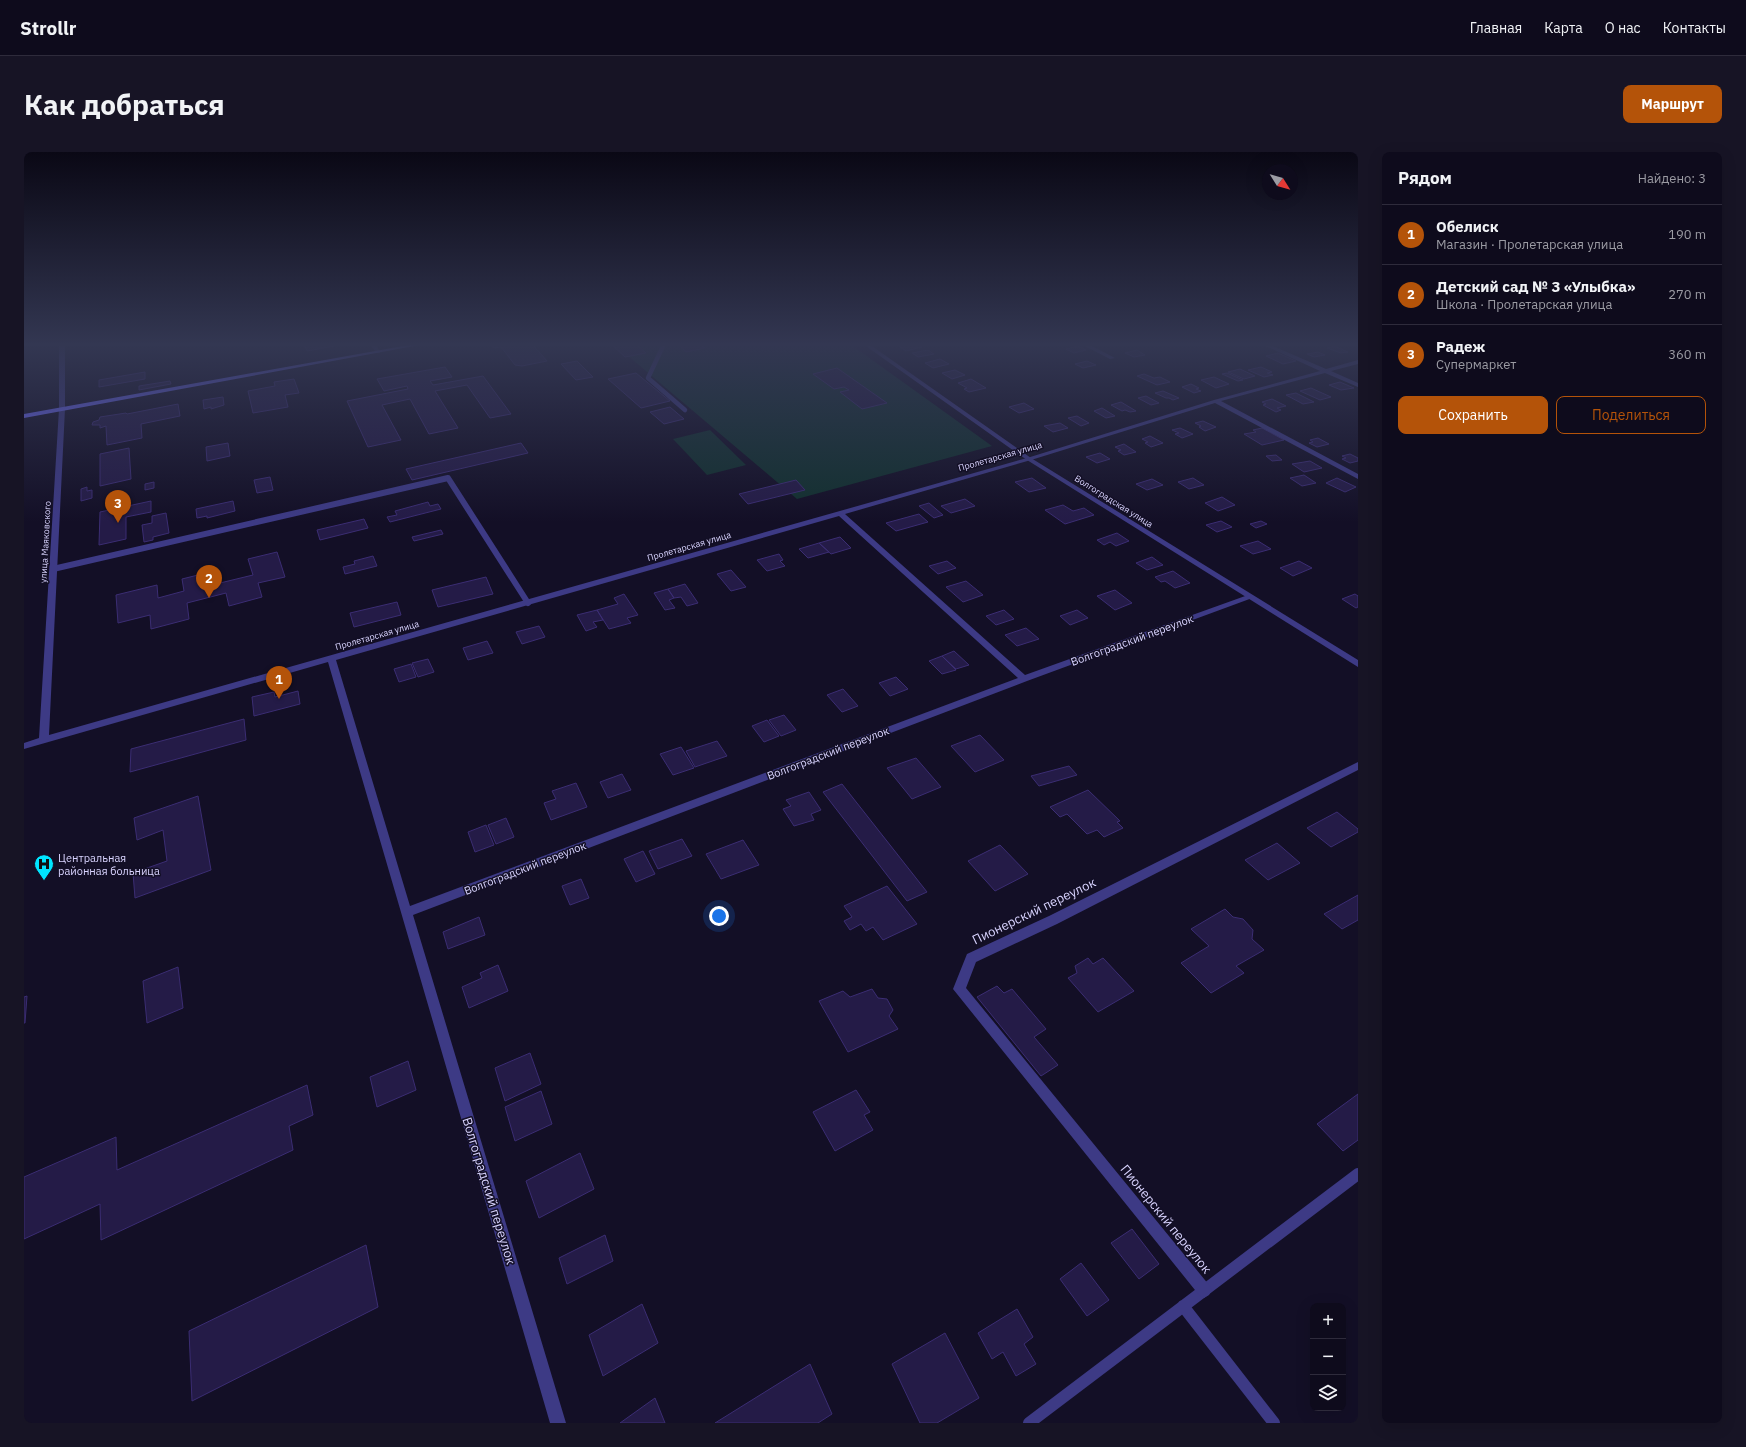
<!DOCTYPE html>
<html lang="ru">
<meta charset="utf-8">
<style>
:root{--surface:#0e0b1c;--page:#171425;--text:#f1f3f6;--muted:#9b9ba3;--line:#2e2b3b;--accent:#b45309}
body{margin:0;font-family:"IBM Plex Sans",sans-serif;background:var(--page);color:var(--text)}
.controls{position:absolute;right:12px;bottom:12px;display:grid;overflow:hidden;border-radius:8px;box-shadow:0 4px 16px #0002}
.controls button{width:36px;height:36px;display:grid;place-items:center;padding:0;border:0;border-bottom:1px solid var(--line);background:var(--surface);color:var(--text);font:20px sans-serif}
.compass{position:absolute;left:1238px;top:12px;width:36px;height:36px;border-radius:50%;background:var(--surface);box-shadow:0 4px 16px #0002;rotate:127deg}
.you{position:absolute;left:695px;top:764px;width:14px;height:14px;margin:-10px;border:3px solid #fff;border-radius:50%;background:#1a73e8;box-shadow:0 0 0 6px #1a73e833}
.badge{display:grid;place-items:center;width:26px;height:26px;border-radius:50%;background:var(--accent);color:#fff;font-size:13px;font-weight:700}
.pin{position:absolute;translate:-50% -33px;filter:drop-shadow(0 1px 2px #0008)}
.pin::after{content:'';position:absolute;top:21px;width:14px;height:12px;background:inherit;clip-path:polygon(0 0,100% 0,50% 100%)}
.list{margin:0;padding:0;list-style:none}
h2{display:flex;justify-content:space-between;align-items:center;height:52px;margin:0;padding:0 16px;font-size:17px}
h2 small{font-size:13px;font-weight:400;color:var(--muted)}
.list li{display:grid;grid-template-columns:26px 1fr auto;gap:12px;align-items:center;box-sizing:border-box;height:60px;padding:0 16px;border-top:1px solid var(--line)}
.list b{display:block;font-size:15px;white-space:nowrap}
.list p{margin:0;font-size:13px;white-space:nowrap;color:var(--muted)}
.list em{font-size:13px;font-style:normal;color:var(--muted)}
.actions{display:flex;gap:8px;padding:12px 16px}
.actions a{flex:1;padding:9px 0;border:1px solid var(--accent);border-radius:8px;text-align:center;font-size:14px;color:var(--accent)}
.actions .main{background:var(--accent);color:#fff}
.icon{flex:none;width:22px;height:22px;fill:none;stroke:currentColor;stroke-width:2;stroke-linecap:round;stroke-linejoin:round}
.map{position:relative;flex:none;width:1334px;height:1271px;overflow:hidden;border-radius:8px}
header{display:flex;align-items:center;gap:24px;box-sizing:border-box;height:56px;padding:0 20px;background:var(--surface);border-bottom:1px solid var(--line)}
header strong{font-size:19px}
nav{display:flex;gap:22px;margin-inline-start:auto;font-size:14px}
.intro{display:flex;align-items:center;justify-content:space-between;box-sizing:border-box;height:96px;padding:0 24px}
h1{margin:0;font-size:28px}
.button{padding:10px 18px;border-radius:8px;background:var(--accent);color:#fff;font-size:14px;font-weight:700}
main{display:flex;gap:24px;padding:0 24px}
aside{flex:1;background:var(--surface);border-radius:8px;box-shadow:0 4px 16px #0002}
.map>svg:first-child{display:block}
</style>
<header>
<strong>Strollr</strong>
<nav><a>Главная</a><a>Карта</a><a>О нас</a><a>Контакты</a></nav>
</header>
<div class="intro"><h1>Как добраться</h1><a class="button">Маршрут</a></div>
<main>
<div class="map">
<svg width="1334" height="1271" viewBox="0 0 1334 1271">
<rect width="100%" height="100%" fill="#130f26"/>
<path fill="#12302f" d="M 590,192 L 826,192 L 968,294 L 773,347 Z
M 686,278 L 722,313 L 683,323 L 649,287 Z"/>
<path fill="#241b47" stroke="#3b2d73" d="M 280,192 L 321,192 L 283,199 Z
M 467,192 L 508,192 L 523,209 L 498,214 L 491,213 L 477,195 L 470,196 Z
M 587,192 L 612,192 L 622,201 L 601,205 Z
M 663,192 L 676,192 L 681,196 L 662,200 L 655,193 Z
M 878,192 L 893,192 L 898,195 L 882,199 L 873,193 Z
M 1054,194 L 1062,198 L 1050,201 L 1042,197 Z
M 1310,194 L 1324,200 L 1317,201 L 1303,196 Z
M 904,198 L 910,202 L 894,205 L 888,201 Z
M 1113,198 L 1121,203 L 1110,205 L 1101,201 Z
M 1294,200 L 1301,203 L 1290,205 L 1283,202 Z
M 1254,201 L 1272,209 L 1259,212 L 1242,204 Z
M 916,207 L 925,212 L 909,216 L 901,211 Z
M 553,209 L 569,225 L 552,228 L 537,212 Z
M 1063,209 L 1072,213 L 1059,216 L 1051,212 Z
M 421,215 L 428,225 L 406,229 L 409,233 L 459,224 L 487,262 L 466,266 L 443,233 L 411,239 L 434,276 L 405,282 L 386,247 L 358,253 L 377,288 L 344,295 L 323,249 L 384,237 L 383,234 L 360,239 L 353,227 Z
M 1237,215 L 1248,220 L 1243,221 L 1249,223 L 1240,225 L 1224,218 Z
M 813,216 L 863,251 L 838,257 L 816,240 L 825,238 L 820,235 L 810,237 L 789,222 Z
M 1216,217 L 1231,224 L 1220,227 L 1204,220 Z
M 931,218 L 941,223 L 928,227 L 918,221 Z
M 121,220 L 121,227 L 75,235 L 75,228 Z
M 612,221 L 646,249 L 617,256 L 584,227 Z
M 1203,221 L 1219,228 L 1214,229 L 1198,222 Z
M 1120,222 L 1130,226 L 1136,225 L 1146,230 L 1133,233 L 1113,224 Z
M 1190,225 L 1205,232 L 1192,236 L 1177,228 Z
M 270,227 L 275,241 L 261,243 L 264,255 L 229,261 L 224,239 L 251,234 L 250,230 Z
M 947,227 L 962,236 L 945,240 L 940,237 L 943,236 L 934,231 Z
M 146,229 L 147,232 L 115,238 L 115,234 Z
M 1316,230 L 1330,236 L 1317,238 L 1305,233 Z
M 1167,232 L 1175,236 L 1172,237 L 1177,239 L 1170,241 L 1158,235 Z
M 1287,236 L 1307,245 L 1296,248 L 1276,239 Z
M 1139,239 L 1155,246 L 1149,248 L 1145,246 L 1142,246 L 1131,241 Z
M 1272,241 L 1290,250 L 1279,252 L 1262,243 Z
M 1122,244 L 1135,251 L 1127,253 L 1114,246 Z
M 199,245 L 200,253 L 187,257 L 187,255 L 180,257 L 179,248 Z
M 1248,247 L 1262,254 L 1253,256 L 1257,258 L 1252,260 L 1239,253 L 1242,252 L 1238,250 Z
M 1097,250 L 1112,259 L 1106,260 L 1101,258 L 1098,259 L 1087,253 Z
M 1000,251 L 1010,257 L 995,261 L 985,255 Z
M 154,252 L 156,264 L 117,272 L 118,286 L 83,293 L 82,274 L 76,276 L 76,273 L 68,273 L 69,270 L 75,268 L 76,265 L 102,261 L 103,262 Z
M 646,255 L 660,267 L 640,272 L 626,260 Z
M 1078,256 L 1091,264 L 1082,266 L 1070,259 Z
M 1053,264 L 1065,271 L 1057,274 L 1044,266 Z
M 1179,269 L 1192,275 L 1181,279 L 1175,275 L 1177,274 L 1171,271 Z
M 1036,271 L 1044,276 L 1029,280 L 1020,274 Z
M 1156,276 L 1169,282 L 1158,286 L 1151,282 L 1155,281 L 1148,278 Z
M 1238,276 L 1260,288 L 1238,293 L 1220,282 L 1232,280 L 1229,278 Z
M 1126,284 L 1139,291 L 1127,295 L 1121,291 L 1124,290 L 1118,287 Z
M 1294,286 L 1305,292 L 1293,295 L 1285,291 L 1289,290 L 1286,288 Z
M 204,291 L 206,304 L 183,309 L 182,295 Z
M 497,291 L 504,301 L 388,328 L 382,317 Z
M 1100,292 L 1112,300 L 1100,303 L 1094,299 L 1097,298 L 1091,295 Z
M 105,296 L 107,327 L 76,334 L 76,302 Z
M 1076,301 L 1086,307 L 1073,311 L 1062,305 Z
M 1326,302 L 1334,306 L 1334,309 L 1326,311 L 1318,307 L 1322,306 L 1318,304 Z
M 1252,303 L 1258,308 L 1248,309 L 1242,304 Z
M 1286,309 L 1298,316 L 1280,320 L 1268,312 Z
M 1280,323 L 1292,331 L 1278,334 L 1266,326 Z
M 246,325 L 249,338 L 233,341 L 230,328 Z
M 1008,326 L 1022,336 L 1005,340 L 991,330 Z
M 1169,326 L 1180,333 L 1165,337 L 1154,330 Z
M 1313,326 L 1332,335 L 1321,340 L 1302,331 Z
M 1128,327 L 1139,333 L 1123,338 L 1112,332 Z
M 772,328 L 781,338 L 724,352 L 715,342 Z
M 130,330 L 130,336 L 121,338 L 121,332 Z
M 63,335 L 63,339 L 68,338 L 68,346 L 57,349 L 57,337 Z
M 1198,345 L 1211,353 L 1194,359 L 1181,351 Z
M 941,347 L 951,354 L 927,361 L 917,354 Z
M 127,349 L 127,360 L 102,365 L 102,387 L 75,393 L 76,360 Z
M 209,349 L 211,359 L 183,366 L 183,364 L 173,366 L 172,357 Z
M 404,350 L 406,354 L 414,352 L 417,357 L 366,370 L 363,365 L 373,363 L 371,359 Z
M 905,351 L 919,363 L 910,366 L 895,354 Z
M 1039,353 L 1049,359 L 1060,356 L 1070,363 L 1041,372 L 1021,358 Z
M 142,361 L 145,381 L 129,385 L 129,388 L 120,390 L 118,373 L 128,371 L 128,364 Z
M 895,362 L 904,370 L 872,379 L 862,371 Z
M 340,367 L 344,376 L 296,388 L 293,378 Z
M 1197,369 L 1208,375 L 1193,380 L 1182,373 Z
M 1237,369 L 1243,372 L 1232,376 L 1226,372 Z
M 417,378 L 419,382 L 390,389 L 388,385 Z
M 1093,381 L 1105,389 L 1092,394 L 1086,390 L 1080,393 L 1073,388 Z
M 816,385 L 827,396 L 807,402 L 795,391 Z
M 1234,389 L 1247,397 L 1229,402 L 1216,394 Z
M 795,391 L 805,400 L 784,406 L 775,397 Z
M 253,400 L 261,425 L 234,431 L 238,445 L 205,454 L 202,441 L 163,451 L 165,467 L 127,477 L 126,463 L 94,471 L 92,443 L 133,433 L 134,446 L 160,439 L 158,427 L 194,418 L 196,431 L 229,423 L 224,407 Z
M 755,402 L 759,408 L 756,409 L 761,414 L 743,419 L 733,408 Z
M 349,404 L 353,414 L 321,422 L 319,415 L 331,412 L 330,409 Z
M 1128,405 L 1139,413 L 1123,418 L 1112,411 Z
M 923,409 L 932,416 L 914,422 L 905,414 Z
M 1275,409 L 1288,416 L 1269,424 L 1256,416 Z
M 707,418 L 722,435 L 707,439 L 693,422 Z
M 1149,419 L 1166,431 L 1151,436 L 1141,429 L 1137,430 L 1131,425 Z
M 462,425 L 469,442 L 414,455 L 408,438 Z
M 942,429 L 959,443 L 939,450 L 922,435 Z
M 661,432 L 674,451 L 663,454 L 657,445 L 650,446 L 644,437 Z
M 644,437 L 650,446 L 645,448 L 651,456 L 641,458 L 630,441 Z
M 1091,438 L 1108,451 L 1091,458 L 1073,444 Z
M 600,442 L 614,463 L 603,466 L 607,471 L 585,477 L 573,458 L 594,452 L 590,446 Z
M 1331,442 L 1334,444 L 1334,455 L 1332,456 L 1318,447 Z
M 373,450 L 377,463 L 330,475 L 326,461 Z
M 573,458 L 579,468 L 569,470 L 573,475 L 562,479 L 553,463 Z
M 980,458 L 990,467 L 972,473 L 962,464 Z
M 1053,458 L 1064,466 L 1046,473 L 1036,464 Z
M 515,474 L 521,485 L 498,492 L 492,480 Z
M 1002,476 L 1015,487 L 993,494 L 981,483 Z
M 463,489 L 469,501 L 444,508 L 439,496 Z
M 930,499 L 945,513 L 932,517 L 918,504 Z
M 918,504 L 932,518 L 918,522 L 905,509 Z
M 404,507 L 410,520 L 394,525 L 388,511 Z
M 387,512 L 392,525 L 375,530 L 370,517 Z
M 872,525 L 884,537 L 866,544 L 855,531 Z
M 819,537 L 834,554 L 818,560 L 803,543 Z
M 274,539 L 276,552 L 230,564 L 228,545 L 250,540 L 251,545 Z
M 760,563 L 772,578 L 757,584 L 745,568 Z
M 220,567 L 222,588 L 106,620 L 107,597 Z
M 743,568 L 755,584 L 740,590 L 728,574 Z
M 956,583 L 980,608 L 951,620 L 927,594 Z
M 693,589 L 703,604 L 671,615 L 662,599 Z
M 657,595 L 670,616 L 649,623 L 636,602 Z
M 892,606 L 917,635 L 888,647 L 863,616 Z
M 1045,614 L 1053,623 L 1015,634 L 1007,624 Z
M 598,622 L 607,638 L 584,646 L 576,630 Z
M 552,631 L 563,655 L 527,668 L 520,651 L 532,647 L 528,639 Z
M 818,632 L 903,740 L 883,749 L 799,640 Z
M 1064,638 L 1096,669 L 1093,670 L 1099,676 L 1080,685 L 1073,678 L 1063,682 L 1043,662 L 1036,665 L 1026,655 Z
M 785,640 L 797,658 L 787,662 L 790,668 L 770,674 L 759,657 L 767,654 L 762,648 Z
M 174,644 L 187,718 L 111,746 L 109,721 L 143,709 L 139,678 L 113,688 L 110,666 Z
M 1313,660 L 1334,677 L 1334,680 L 1307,695 L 1283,676 Z
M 482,666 L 490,685 L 472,692 L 464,673 Z
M 462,673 L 470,693 L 451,700 L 444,680 Z
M 658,687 L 668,704 L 634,717 L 625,699 Z
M 719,688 L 735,713 L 697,727 L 682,702 Z
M 1253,691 L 1276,711 L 1244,728 L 1221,708 Z
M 976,693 L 1004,722 L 971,739 L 944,709 Z
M 619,699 L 631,722 L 612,730 L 600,707 Z
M 557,727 L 565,746 L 546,753 L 538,734 Z
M 863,734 L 893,772 L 859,788 L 849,775 L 842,779 L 837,772 L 826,778 L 820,769 L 828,765 L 820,754 Z
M 1334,743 L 1334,768 L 1318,777 L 1300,762 Z
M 1201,757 L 1209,765 L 1219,767 L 1229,778 L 1228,787 L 1240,798 L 1212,814 L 1220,821 L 1187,841 L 1157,811 L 1185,794 L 1167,777 Z
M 455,765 L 461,783 L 424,797 L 419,780 Z
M 1064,806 L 1069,812 L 1079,806 L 1110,839 L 1074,860 L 1044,826 L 1053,821 L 1051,814 Z
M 474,813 L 484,839 L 445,856 L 438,835 L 458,826 L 456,821 Z
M 154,815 L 159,856 L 123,871 L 119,829 Z
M 973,834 L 980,841 L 988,837 L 1022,877 L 1010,885 L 1034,913 L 1017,924 L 953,845 Z
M 848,837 L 854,846 L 863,847 L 869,858 L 865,864 L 874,877 L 824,900 L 795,849 L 819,839 L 826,845 Z
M 3,844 L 1,871 L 0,871 L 0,845 Z
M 506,901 L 517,932 L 481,949 L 471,916 Z
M 384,909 L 392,938 L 353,955 L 346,925 Z
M 283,933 L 289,963 L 265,974 L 269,998 L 77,1088 L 76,1052 L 0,1087 L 0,1025 L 92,985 L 93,1018 Z
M 832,938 L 846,960 L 840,963 L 849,978 L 811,999 L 789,960 Z
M 517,939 L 528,972 L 491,989 L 481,955 Z
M 1334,942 L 1334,988 L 1319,999 L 1293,972 Z
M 556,1001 L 570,1037 L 515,1066 L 502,1029 Z
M 1108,1077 L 1135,1112 L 1115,1127 L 1087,1091 Z
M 581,1083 L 589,1109 L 543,1132 L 535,1106 Z
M 342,1093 L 354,1155 L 168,1249 L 165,1179 Z
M 1057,1111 L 1085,1148 L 1063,1164 L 1036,1127 Z
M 618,1152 L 634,1191 L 579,1224 L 565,1183 Z
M 993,1157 L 1009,1185 L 1000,1192 L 1012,1212 L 992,1224 L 979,1200 L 968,1207 L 954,1181 Z
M 921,1181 L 955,1246 L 913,1271 L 896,1271 L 868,1212 Z
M 786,1212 L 808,1262 L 794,1271 L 691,1271 Z
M 631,1246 L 641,1271 L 596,1271 Z"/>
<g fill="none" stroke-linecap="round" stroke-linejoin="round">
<path stroke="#3d3a85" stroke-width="4.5" d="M 640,192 L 624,226 L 661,258"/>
<path stroke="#3d3a85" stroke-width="6" d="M 29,417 L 424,326 L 504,451"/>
<path stroke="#3d3a85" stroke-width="12" d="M 1159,1154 L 1250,1271
M 1005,1271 L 1334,1022"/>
<path fill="#3d3a85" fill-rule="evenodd" d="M 35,192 L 41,192 L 41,257 L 25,583 L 1003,306 L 1190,248 L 1296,219 L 1237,192 L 1244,192 L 1302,217 L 1334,208 L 1334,212 L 1307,219 L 1334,231 L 1334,235 L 1301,221 L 1197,249 L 1334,322 L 1334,327 L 1191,251 L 1007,308 L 821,362 L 1001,523 L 1224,443 L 1227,443 L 1231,445 L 1003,529 L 389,763 L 542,1271 L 526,1271 L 304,510 L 0,597 L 0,591 L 15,586 L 35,257 ZM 815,364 L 994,526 L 386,754 L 312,508 Z
M 346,192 L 352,192 L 356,201 L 352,201 Z
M 1057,192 L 1064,192 L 1091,206 L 1086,207 Z
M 1334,610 L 1334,618 L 1033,772 L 952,810 L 942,836 L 1185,1133 L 1188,1138 L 1185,1143 L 1180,1146 L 1175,1143 L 929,837 L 943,802 L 1025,764 Z"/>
<path fill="#3d3a85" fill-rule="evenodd" d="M 839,192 L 845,192 L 1007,306 L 1334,508 L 1334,515 L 1003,308 Z"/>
<path fill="#6f6bff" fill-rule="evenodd" d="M 390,192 L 401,192 L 0,266 L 0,262 Z"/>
</g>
<linearGradient id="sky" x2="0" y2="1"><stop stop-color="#0a0815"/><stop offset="0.52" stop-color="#333752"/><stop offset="1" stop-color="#333752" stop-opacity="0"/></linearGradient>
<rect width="1334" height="370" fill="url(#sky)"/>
<defs>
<g id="hospital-pin" transform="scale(1)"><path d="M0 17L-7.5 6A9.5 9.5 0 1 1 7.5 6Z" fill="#00e5ff" stroke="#130f26"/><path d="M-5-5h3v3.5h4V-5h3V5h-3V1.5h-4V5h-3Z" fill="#111"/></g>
</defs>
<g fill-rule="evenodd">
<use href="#hospital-pin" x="20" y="712"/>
</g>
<g text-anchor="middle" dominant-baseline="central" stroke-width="3" stroke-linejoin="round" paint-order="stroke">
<g font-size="9" fill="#d9d4ff" stroke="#130f26">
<text transform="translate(976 304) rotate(-16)">Пролетарская улица</text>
<text transform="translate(1090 349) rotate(32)">Волгоградская улица</text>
<text transform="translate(21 390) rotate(-87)">улица Маяковского</text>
<text transform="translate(665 394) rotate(-16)">Пролетарская улица</text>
<text transform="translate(353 483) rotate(-16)">Пролетарская улица</text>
</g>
<g font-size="11" fill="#d9d4ff" stroke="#130f26">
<text transform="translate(1108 488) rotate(-20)">Волгоградский переулок</text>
<text transform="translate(804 601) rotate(-21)">Волгоградский переулок</text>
<text transform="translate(501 716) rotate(-21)">Волгоградский переулок</text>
</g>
<g font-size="11" fill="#d9d4ff" stroke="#130f26" text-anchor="start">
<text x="34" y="706">Центральная<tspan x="34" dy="13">районная больница</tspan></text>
</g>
<g font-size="13" fill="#d9d4ff" stroke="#130f26">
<text transform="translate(1010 759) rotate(-26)">Пионерский переулок</text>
<text transform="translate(465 1039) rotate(73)">Волгоградский переулок</text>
<text transform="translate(1142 1067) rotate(51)">Пионерский переулок</text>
</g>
</g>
</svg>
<div class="controls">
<button>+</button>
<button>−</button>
<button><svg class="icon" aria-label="layers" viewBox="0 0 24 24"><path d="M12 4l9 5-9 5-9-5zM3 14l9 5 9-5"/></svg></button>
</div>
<svg class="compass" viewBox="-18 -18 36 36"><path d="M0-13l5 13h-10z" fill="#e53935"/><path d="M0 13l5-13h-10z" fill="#9b9ba3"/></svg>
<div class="you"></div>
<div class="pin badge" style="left:255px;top:547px">1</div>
<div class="pin badge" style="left:185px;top:446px">2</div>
<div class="pin badge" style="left:94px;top:371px">3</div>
</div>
<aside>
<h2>Рядом<small>Найдено: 3</small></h2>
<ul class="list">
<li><span class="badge">1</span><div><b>Обелиск</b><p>Магазин · Пролетарская улица</p></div><em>190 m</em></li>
<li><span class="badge">2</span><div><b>Детский сад № 3 «Улыбка»</b><p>Школа · Пролетарская улица</p></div><em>270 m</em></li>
<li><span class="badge">3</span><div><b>Радеж</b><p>Супермаркет</p></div><em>360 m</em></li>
</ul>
<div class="actions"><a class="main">Сохранить</a><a>Поделиться</a></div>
</aside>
</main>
